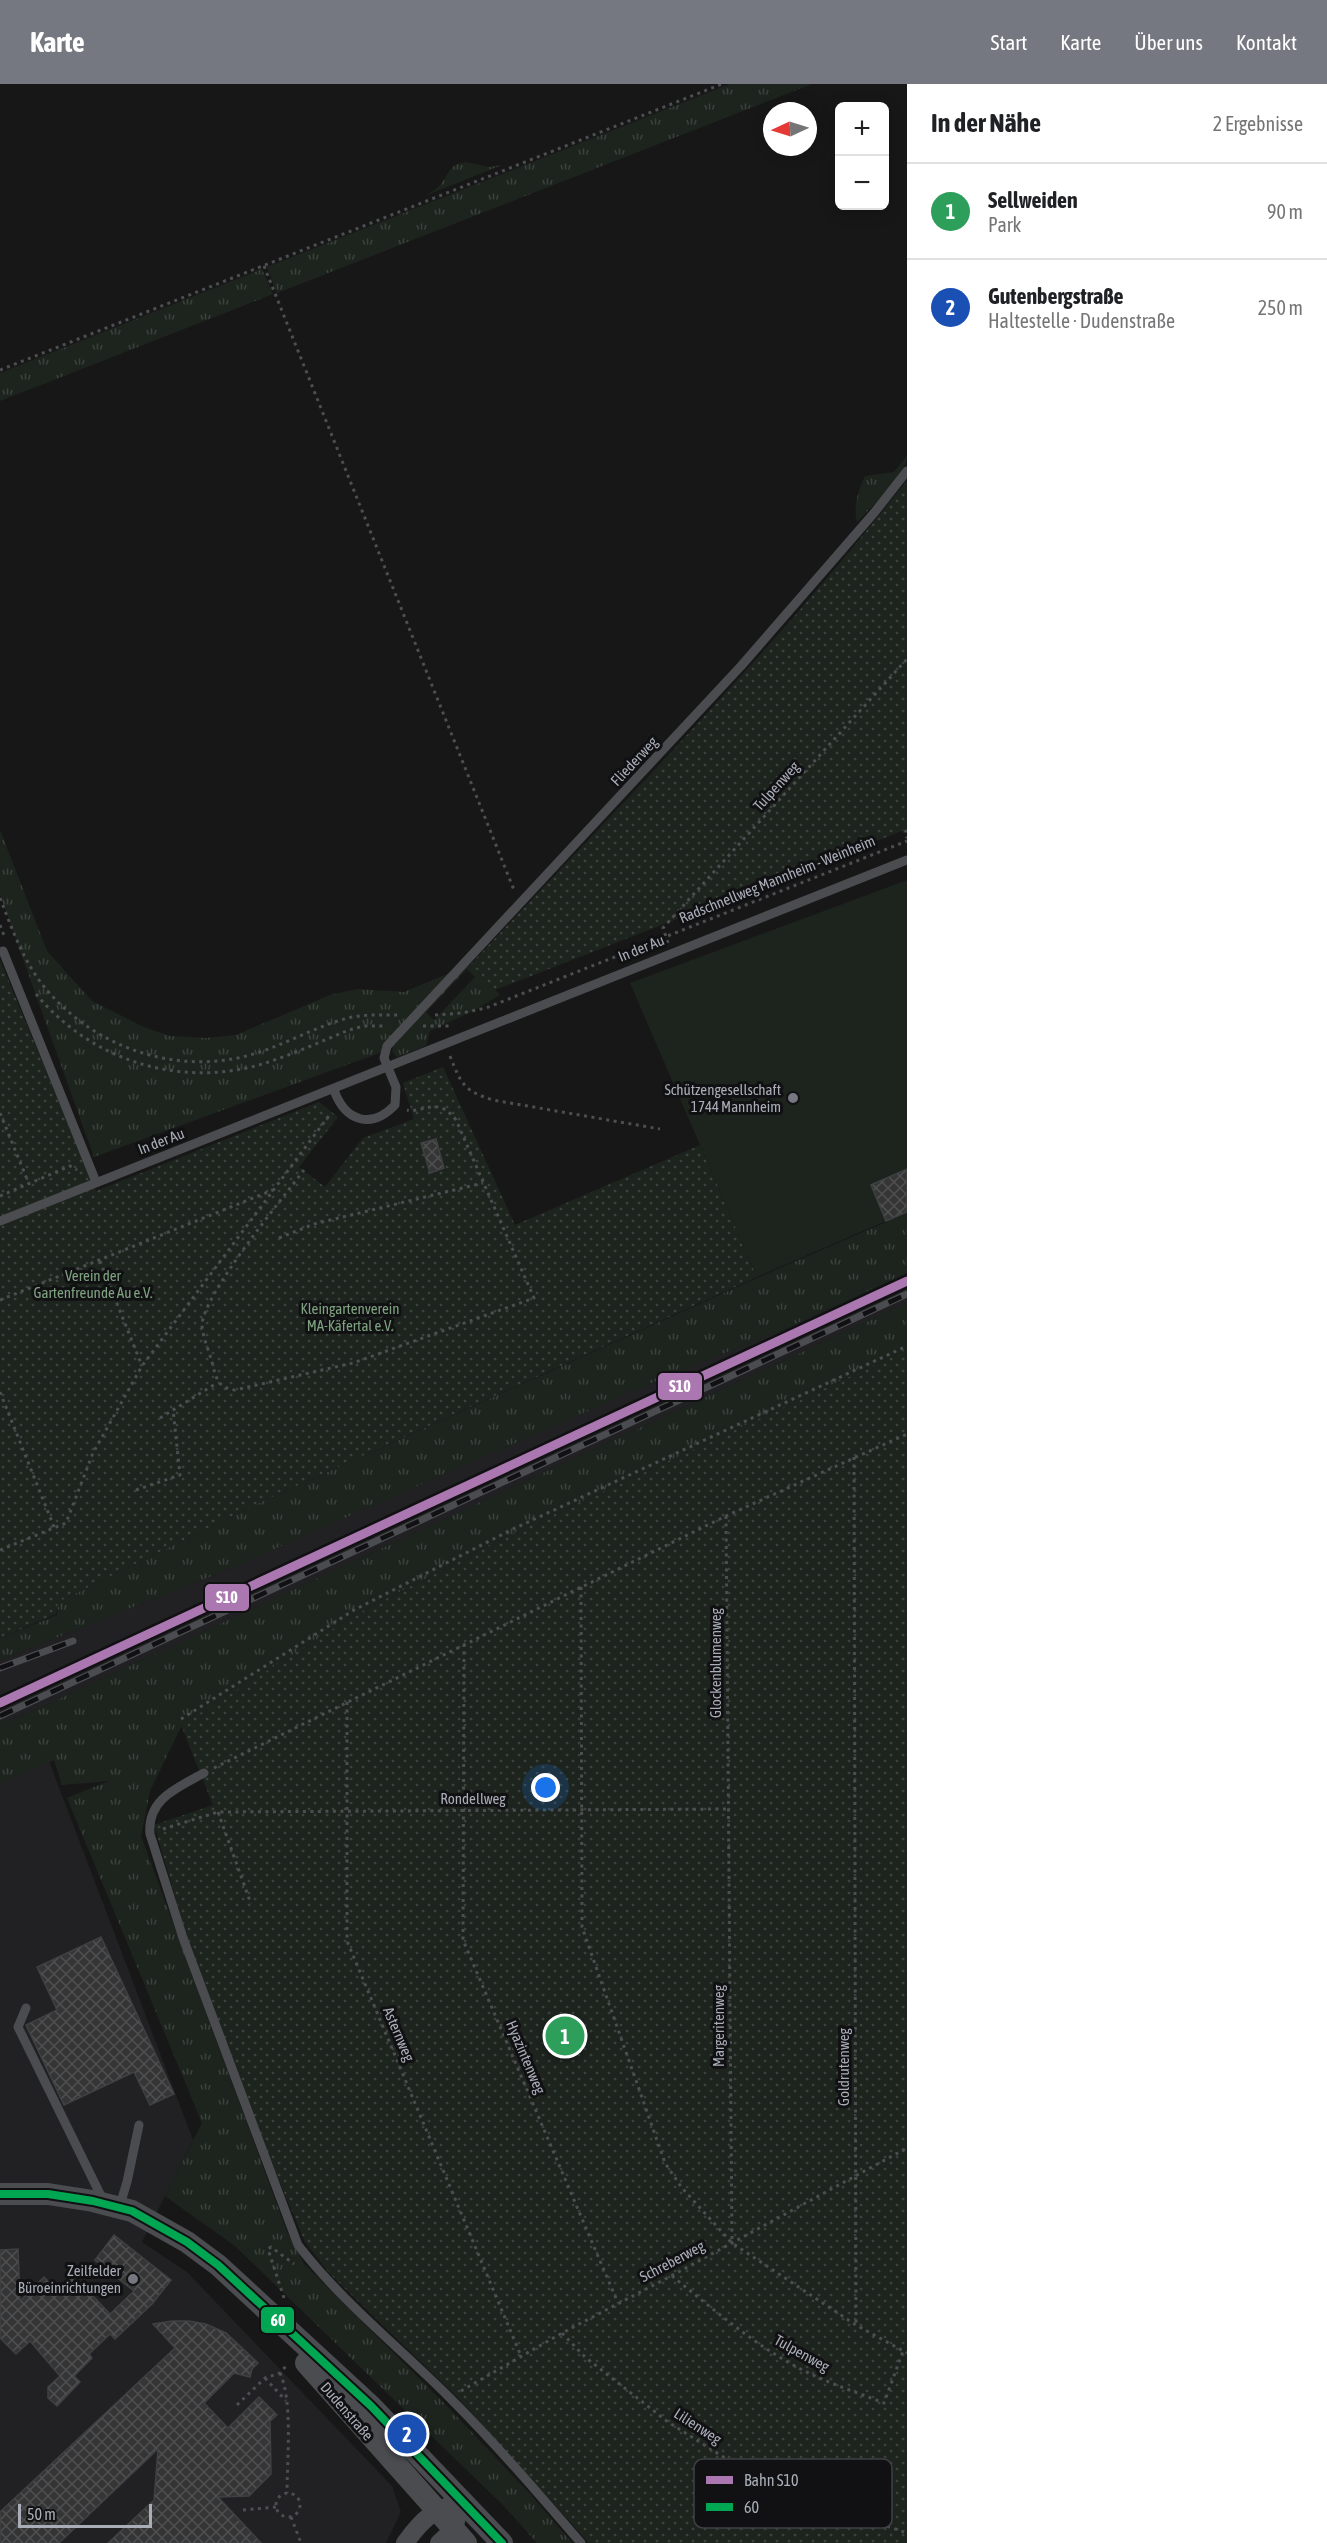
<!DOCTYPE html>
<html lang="de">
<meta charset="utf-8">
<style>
:root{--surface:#fff;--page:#f6f6f6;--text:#202124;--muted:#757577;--line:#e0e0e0;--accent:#757880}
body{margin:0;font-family:"Asap Condensed",sans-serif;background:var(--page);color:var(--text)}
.controls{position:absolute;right:18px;top:18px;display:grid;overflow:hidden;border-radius:9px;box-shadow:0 3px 15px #0003}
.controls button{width:54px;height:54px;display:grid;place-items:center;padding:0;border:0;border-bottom:2px solid var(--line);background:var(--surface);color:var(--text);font:30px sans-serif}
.compass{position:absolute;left:763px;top:18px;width:54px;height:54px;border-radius:50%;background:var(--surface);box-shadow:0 3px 15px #0003;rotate:266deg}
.scale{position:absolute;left:18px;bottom:15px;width:134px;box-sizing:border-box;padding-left:6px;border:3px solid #a8adb8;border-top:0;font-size:16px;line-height:21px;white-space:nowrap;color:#a8adb8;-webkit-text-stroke:4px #111113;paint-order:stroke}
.you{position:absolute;left:546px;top:1704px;width:21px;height:21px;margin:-15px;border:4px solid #fff;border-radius:50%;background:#1a73e8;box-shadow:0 0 0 9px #1a73e833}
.badge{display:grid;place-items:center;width:39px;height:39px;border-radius:50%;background:var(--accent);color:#fff;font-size:20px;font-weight:700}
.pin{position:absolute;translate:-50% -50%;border:3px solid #fff;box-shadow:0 2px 6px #0006}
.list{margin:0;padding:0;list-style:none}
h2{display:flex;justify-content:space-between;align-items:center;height:78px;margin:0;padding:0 24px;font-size:26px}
h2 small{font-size:20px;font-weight:400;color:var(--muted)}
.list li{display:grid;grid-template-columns:39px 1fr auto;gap:18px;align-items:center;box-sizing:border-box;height:96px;padding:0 24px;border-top:2px solid var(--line)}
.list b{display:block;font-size:22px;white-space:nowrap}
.list p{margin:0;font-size:20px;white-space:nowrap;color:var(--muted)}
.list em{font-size:20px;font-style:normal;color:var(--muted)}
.map{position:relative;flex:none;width:907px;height:2459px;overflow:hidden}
header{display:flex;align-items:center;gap:36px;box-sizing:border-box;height:84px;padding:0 30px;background:var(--accent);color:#fff}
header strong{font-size:28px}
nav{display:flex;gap:33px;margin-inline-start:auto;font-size:21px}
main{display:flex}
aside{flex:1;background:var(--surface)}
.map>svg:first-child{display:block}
</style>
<header>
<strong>Karte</strong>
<nav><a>Start</a><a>Karte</a><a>Über uns</a><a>Kontakt</a></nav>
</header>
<main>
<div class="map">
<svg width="907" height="2459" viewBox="0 0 907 2459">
<defs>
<pattern id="grass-tufts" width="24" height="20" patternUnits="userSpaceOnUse" patternTransform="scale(1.5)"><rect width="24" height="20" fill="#1d241e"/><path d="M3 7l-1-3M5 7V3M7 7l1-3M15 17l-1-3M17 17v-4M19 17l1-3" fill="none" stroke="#3b413d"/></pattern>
<pattern id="garden-dots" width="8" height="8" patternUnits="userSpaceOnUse" patternTransform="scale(1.5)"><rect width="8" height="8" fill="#1d241e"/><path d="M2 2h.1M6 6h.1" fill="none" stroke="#3b413d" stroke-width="1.8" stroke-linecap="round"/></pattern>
<pattern id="building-cross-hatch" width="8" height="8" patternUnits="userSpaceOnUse" patternTransform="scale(1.5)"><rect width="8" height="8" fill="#353536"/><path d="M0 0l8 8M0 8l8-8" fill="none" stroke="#4f5051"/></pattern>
</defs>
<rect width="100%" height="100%" fill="#171717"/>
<path fill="#212123" d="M 907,1189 L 907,1219 L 31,1628 L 0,1639 L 0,1576 L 227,1486 L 663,1294 L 784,1245 Z
M 49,1677 L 193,2056 L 142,2158 L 187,2188 L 392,2402 L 401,2428 L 386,2459 L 0,2459 L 0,1700 Z"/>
<path fill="url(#grass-tufts)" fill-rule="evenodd" d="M 730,0 L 812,0 L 277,209 L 267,183 Z
M 466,78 L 489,83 L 502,81 L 427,111 C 431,108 437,105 440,101 C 451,89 447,81 466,78 Z
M 262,185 L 273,210 L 0,317 L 0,289 Z
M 907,372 C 907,391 870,424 857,438 C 853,425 858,405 865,392 L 894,388 Z
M 0,746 L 47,867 L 92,917 L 146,944 L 170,952 L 206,954 L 236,951 L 330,911 L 357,905 L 404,908 L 471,880 L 500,911 L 473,927 L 430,947 L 426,962 L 397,973 L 392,968 L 393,964 L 94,1073 L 0,811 ZM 467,885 L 475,893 L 434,936 L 426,928 Z
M 907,1129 L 907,1189 L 784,1245 L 663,1294 L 227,1486 L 0,1576 L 0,1554 L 57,1531 L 58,1518 L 261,1418 L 757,1194 Z
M 907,1219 L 907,1266 L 512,1450 L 357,1530 L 182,1641 L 150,1707 L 141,1752 L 287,2148 L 304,2180 L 447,2322 L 531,2411 L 572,2459 L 537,2459 L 504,2422 L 235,2162 L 165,2112 L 202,2039 L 67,1714 L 109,1697 L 62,1701 L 54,1676 L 0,1700 L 0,1639 L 31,1628 Z"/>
<path fill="url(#garden-dots)" d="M 907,396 L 907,745 L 495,906 L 471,880 C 619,722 774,567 907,396 Z
M 0,876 L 96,1107 L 319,1018 L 338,1033 L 299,1083 L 325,1103 L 363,1054 L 414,1035 L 403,999 L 443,983 L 515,1141 L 700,1061 L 757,1193 L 261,1418 L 58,1518 L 56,1530 L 0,1554 Z
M 907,1266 L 907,2459 L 589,2459 L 460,2316 L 330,2190 L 305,2158 L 261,2054 L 186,1850 L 154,1741 L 213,1721 L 181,1641 L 357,1530 L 512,1450 Z"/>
<path fill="#1d241e" d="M 907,796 L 907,1128 L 757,1193 L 630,899 Z"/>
<path fill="url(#building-cross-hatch)" stroke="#3f4043" stroke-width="1.5" d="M 436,1055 L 444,1084 L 430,1089 L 421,1059 Z
M 907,1085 L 907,1128 L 886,1137 L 871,1101 Z
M 101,1853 L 174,2010 L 150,2021 L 134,1988 L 64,2021 L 26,1941 L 57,1926 L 37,1883 Z
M 114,2151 L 171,2196 L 152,2220 L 115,2255 L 110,2250 L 89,2270 L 92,2274 L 74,2292 L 80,2298 L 57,2322 L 48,2314 L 48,2303 L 60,2292 L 30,2257 L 16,2270 L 0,2254 L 0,2166 L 18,2165 L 20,2217 L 44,2193 L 58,2208 L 74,2192 L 110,2230 L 134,2207 L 95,2176 Z
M 172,2237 L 189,2237 L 206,2240 L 226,2249 L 258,2279 L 252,2285 L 250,2293 L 234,2289 L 204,2319 L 228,2344 L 259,2313 L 277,2331 L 270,2337 L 271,2390 L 249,2412 L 218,2413 L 261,2459 L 108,2459 L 154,2416 L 158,2365 L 59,2459 L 0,2459 L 0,2428 L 175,2264 L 153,2240 Z"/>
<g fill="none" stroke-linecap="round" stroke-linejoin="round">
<path stroke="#4d4e52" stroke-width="3" stroke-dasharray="3 4.5" stroke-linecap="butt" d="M 264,182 L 514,806
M 0,286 L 722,0
M 907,746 L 905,748 L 907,754
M 0,814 C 11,842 21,871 39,896 C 86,960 172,993 250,971 C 283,962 314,943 348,934 C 364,930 381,931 398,931
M 0,841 L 5,854
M 668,859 L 663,844 L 907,575
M 36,910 C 90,975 176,1004 259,981 C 289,972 320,958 349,946 L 364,942 L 387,942
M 435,931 L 462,929 L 486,924 L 907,757
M 423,942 L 453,942
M 450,972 C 461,1000 464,1007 493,1016 L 660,1045
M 0,1029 L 29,1100
M 304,1086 C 283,1114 201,1213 202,1242 C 203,1254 209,1267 212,1278 C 216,1293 217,1304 235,1306 L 353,1279 L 534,1214 L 456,1036 C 441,1017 433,1023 411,1027 L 407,1026
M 0,1112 L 70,1082 L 77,1086
M 279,1154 L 314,1140 L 483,1099
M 100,1177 L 142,1282
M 0,1216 L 273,1106
M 0,1308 L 54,1443
M 160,1334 L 217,1299
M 854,1373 L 856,2241
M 136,1406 L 180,1391 L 173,1325
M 726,1432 L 732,2157
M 0,1466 L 66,1439 L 93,1369 L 142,1282 L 331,1029
M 581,1503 L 582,1843 L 665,2079 L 682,2104 L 732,2159 L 856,2241 L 907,2269
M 464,1560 L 463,1856 L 618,2219
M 347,1618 L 347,1857 L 521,2272
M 181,1635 L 354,1526 L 511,1446 L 907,1262
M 214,1684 L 726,1432 L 907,1350
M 218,1728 L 251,1820
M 163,1745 L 218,1728 L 729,1725
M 672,2192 C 717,2228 762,2268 815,2292 C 837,2302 861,2310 884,2319 L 903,2267
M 284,2214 L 268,2165 L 271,2163 L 294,2180
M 562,2249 L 585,2273 L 668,2338 L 744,2386 L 819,2419 L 907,2449
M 280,2289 C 293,2317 287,2377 287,2409
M 265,2294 L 286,2317
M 461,2307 L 562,2249 L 671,2192 L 907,2064
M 237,2321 L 265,2294 L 280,2289 L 286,2282
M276 2421a12 12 0 1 1 24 0a12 12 0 1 1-24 0Z
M 243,2426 L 276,2423
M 291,2433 L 301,2459"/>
<path stroke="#4b4c50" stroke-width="9" d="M 3,867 L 96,1098
M 334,1006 C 345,1037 371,1046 395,1021 L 396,1003 L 384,974 L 387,962 L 741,582 L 874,429 L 907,387
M 0,1137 L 907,776
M 204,1689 C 177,1704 147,1715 150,1750 L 183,1854 L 298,2161 C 342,2218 399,2263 449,2313 C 495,2359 538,2409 581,2459
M 26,1924 L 18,1943 L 104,2118
M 119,2124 L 127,2098 L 139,2041"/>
<path stroke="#4b4c50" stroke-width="18" d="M 405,2459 C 424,2433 432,2427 462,2417
M 439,2459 L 454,2445 L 457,2433"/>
<path stroke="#4b4c50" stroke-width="22" d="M 0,2110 L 48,2110 L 93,2117 L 132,2127 L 187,2158 L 218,2181 L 371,2322 L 502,2459
M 306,2279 L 466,2459"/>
<g stroke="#4b4c4f" stroke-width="7">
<path id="rail" d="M 0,1584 L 73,1557
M 0,1632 L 907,1210"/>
</g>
<use href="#rail" stroke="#111113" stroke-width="4.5" stroke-dasharray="14" stroke-linecap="butt"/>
<g stroke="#111113" stroke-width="12">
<path id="bus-1" d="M 0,2110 L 48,2110 L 93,2117 L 132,2127 L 187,2158 L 218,2181 L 371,2322 L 502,2459"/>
</g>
<use href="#bus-1" stroke="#00a651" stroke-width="8"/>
<g stroke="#111113" stroke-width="14">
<path id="rail-1" d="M 0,1619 L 907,1197"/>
</g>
<use href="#rail-1" stroke="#ab77b0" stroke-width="9"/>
</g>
<g fill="#757880" stroke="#111113" stroke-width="2">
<circle cx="793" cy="1014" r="6"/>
<circle cx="133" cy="2195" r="6"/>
</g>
<g text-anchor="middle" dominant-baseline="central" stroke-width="6" stroke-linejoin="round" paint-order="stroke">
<g font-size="15" fill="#a8adb8" stroke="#111113">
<text transform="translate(634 677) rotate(-47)">Fliederweg</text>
<text transform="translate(776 702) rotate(-48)">Tulpenweg</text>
<text transform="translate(777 795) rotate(-22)">Radschnellweg Mannheim - Weinheim</text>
<text transform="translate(641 864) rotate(-22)">In der Au</text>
<text transform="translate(161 1057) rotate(-21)">In der Au</text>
<text transform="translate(715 1579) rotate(-90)">Glockenblumenweg</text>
<text x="473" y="1714">Rondellweg</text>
<text transform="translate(718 1942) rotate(-90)">Margeritenweg</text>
<text transform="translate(399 1950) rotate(67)">Asternweg</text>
<text transform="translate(526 1973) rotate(67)">Hyazintenweg</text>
<text transform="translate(843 1983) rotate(-90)">Goldrutenweg</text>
<text transform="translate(672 2177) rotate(-28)">Schreberweg</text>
<text transform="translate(802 2269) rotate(29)">Tulpenweg</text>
<text transform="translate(347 2327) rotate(49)">Dudenstraße</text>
<text transform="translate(698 2342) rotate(33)">Lilienweg</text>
</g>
<g font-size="15" fill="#a8adb8" stroke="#111113" text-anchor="end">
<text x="781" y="1005">Schützengesellschaft<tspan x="781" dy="17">1744 Mannheim</tspan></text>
<text x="121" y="2186">Zeilfelder<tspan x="121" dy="17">Büroeinrichtungen</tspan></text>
</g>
<g font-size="15" fill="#7fa381" stroke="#111113">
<text x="93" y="1191">Verein der<tspan x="93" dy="17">Gartenfreunde Au e.V.</tspan></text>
<text x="350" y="1224">Kleingartenverein<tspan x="350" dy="17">MA-Käfertal e.V.</tspan></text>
</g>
</g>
<rect x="694" y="2375" width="198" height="69" rx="9" fill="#111113" stroke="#3e4045" stroke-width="1.5"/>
<rect x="706" y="2392" width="27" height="8" fill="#ab77b0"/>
<rect x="706" y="2419" width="27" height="8" fill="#00a651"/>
<g font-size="16" fill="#a8adb8">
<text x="744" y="2402">Bahn S10</text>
<text x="744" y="2429">60</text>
</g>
<g stroke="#111113" stroke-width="2">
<rect x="657" y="1288" width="46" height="29" rx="6" fill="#ab77b0"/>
<rect x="204" y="1499" width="46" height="29" rx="6" fill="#ab77b0"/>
<rect x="260" y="2222" width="35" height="28" rx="6" fill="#00a651"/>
</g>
<g font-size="16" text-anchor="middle" font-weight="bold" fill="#fff">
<text x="680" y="1308">S10</text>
<text x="227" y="1519">S10</text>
<text x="278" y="2242">60</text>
</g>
</svg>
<div class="controls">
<button>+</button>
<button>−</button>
</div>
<svg class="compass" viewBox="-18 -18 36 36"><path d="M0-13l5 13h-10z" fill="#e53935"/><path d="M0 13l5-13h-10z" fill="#757577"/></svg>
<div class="scale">50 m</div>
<div class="you"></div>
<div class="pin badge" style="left:565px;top:1952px;background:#2e9e5b">1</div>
<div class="pin badge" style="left:407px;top:2350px;background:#1a4fb4">2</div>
</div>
<aside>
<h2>In der Nähe<small>2 Ergebnisse</small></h2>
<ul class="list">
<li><span class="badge" style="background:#2e9e5b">1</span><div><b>Sellweiden</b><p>Park</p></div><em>90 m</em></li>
<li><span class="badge" style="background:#1a4fb4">2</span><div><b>Gutenbergstraße</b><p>Haltestelle · Dudenstraße</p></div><em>250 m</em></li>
</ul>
</aside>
</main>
